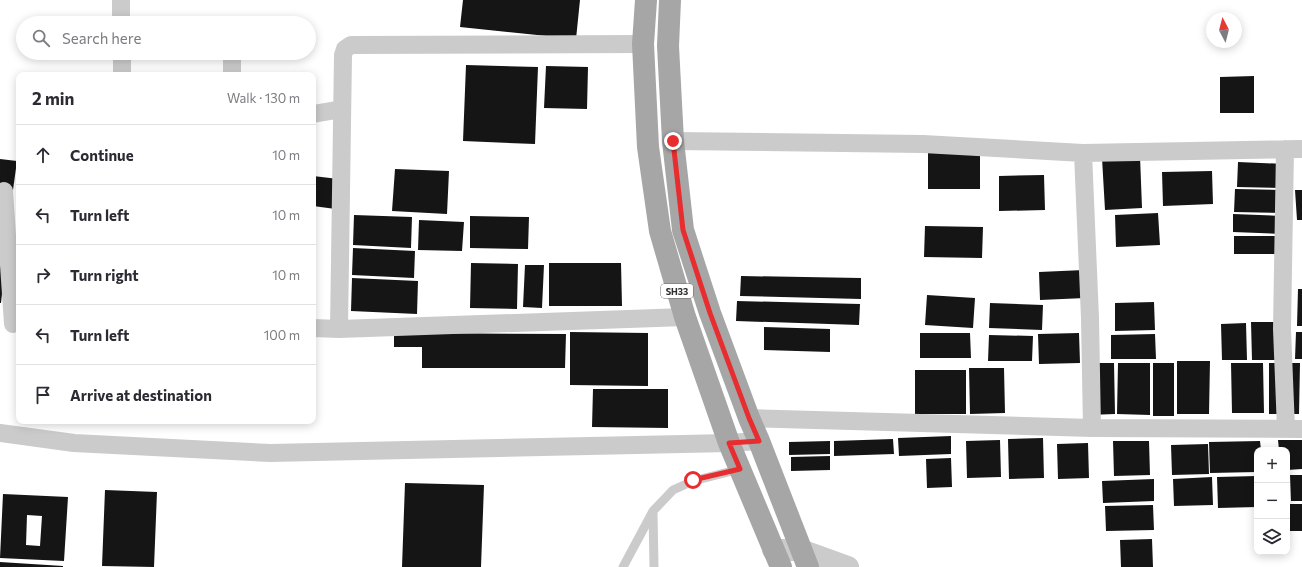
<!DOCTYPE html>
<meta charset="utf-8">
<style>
:root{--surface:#fff;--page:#f2f2f3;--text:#2b2b33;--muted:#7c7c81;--line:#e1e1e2}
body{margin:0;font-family:Commissioner,sans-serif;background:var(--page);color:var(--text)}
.controls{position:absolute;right:12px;bottom:12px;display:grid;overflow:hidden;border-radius:8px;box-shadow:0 2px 10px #0003}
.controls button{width:36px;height:36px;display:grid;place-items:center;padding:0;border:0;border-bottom:1px solid var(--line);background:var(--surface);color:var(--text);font:20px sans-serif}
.compass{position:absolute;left:1206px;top:12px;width:36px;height:36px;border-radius:50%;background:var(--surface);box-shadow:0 2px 10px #0003;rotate:353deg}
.stop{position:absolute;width:12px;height:12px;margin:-9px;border:3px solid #e72d30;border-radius:50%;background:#fff}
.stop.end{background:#e72d30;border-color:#fff;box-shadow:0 1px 4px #0008}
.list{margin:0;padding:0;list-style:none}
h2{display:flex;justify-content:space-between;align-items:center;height:52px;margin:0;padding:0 16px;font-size:17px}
h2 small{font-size:13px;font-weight:400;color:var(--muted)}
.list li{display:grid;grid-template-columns:26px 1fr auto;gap:12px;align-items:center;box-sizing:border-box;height:60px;padding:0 16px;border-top:1px solid var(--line)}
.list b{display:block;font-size:15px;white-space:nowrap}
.list em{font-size:13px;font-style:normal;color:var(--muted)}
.icon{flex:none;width:22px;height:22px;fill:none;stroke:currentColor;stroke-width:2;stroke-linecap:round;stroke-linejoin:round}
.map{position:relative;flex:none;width:1302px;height:567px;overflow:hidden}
.search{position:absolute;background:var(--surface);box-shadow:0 2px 10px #0003;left:16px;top:16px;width:300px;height:44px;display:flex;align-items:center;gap:10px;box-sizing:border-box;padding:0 14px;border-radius:22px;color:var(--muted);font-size:15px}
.panel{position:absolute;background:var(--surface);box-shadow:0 2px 10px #0003;left:16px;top:72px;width:300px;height:352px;border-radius:8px}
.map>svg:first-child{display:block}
</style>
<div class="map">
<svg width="1302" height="567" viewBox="0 0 1302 567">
<rect width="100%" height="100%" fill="#fff"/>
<path fill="#151515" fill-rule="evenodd" d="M 463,0 L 580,0 L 576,39 L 460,27 Z
M 466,65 L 538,67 L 535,144 L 463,141 Z
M 546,66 L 588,67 L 587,109 L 544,108 Z
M 1254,76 L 1254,113 L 1220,113 L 1220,77 Z
M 928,150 L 980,150 L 980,189 L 928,189 Z
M 1140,156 L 1142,208 L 1105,210 L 1102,158 Z
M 0,159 L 17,161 L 13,190 L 0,188 Z
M 1238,162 L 1285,164 L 1284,188 L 1237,187 Z
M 395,169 L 449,171 L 447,214 L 392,211 Z
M 1212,171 L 1213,204 L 1163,206 L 1162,172 Z
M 1044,175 L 1045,210 L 999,211 L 999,176 Z
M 313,176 L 347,180 L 343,210 L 313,206 Z
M 1235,189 L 1283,190 L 1283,213 L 1234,212 Z
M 1295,190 L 1302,190 L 1302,220 L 1297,220 Z
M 1158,213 L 1160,245 L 1116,247 L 1115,215 Z
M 1233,214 L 1283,216 L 1282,234 L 1233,232 Z
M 354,215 L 412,217 L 411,248 L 353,245 Z
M 470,216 L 529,217 L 528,249 L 470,248 Z
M 419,220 L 464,222 L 462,251 L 418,250 Z
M 925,226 L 983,227 L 982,258 L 924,257 Z
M 1234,236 L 1282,236 L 1282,254 L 1234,254 Z
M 0,247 L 7,247 L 1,303 L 0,303 Z
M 353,248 L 415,251 L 414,278 L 352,275 Z
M 471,263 L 518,264 L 517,309 L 470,308 Z
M 549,263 L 621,263 L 622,306 L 549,306 Z
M 525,265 L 544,265 L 542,308 L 523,307 Z
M 1084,270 L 1085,298 L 1040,300 L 1039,272 Z
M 741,276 L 861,278 L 861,299 L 740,296 Z
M 352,278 L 418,281 L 417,314 L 351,311 Z
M 1298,289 L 1302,289 L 1302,326 L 1297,326 Z
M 927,295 L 975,298 L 973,328 L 925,325 Z
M 737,301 L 860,304 L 859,325 L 736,321 Z
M 1154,302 L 1155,330 L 1115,331 L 1115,303 Z
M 990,303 L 1043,305 L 1042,330 L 989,328 Z
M 1251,322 L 1278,322 L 1279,360 L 1252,360 Z
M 1246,323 L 1247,360 L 1222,360 L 1221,324 Z
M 764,327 L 830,329 L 830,352 L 764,350 Z
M 570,332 L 648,333 L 648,386 L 570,385 Z
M 1296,332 L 1302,332 L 1302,359 L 1295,359 Z
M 394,333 L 566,334 L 565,368 L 422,368 L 422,347 L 394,347 Z
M 920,333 L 970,333 L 971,358 L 920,358 Z
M 1079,333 L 1080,363 L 1039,364 L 1038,334 Z
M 1155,334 L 1156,359 L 1111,359 L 1111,335 Z
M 989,335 L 1033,336 L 1032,361 L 988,361 Z
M 1177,361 L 1210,361 L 1209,414 L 1177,414 Z
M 1087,363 L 1114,363 L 1115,414 L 1089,415 Z
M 1118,363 L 1150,363 L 1150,415 L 1117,414 Z
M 1153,363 L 1174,363 L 1174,416 L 1153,416 Z
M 1231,363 L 1263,363 L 1264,413 L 1232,413 Z
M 1269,363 L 1300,363 L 1299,414 L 1269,414 Z
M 969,368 L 1004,368 L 1005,413 L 970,414 Z
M 915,370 L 966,370 L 966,414 L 915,414 Z
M 593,389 L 668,389 L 668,428 L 592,427 Z
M 951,436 L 951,454 L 899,456 L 898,438 Z
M 1043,438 L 1044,478 L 1009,479 L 1008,439 Z
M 893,439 L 894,454 L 834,456 L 834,441 Z
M 1000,440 L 1001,477 L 967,478 L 966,441 Z
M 1278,440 L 1302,440 L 1302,469 L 1287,470 L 1287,450 L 1279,450 Z
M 830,441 L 830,454 L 789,455 L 789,442 Z
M 1113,441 L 1149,441 L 1150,475 L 1114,476 Z
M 1260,441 L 1261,450 L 1257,450 L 1257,472 L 1210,473 L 1209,442 Z
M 1088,443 L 1089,478 L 1058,479 L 1057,444 Z
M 1208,444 L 1209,474 L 1172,475 L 1171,445 Z
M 830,456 L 830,470 L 791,471 L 791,457 Z
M 951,458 L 952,487 L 927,488 L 926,459 Z
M 1290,475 L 1302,475 L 1302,501 L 1291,501 Z
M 1257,476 L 1257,507 L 1218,508 L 1217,477 Z
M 1212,477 L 1213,505 L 1174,506 L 1173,479 Z
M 1154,479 L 1154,501 L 1103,503 L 1102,481 Z
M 405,483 L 484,485 L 481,567 L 402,567 Z
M 105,490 L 157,492 L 154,567 L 102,566 Z
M 3,494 L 68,497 L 64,561 L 0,558 ZM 27,515 L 42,516 L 40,546 L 26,545 Z
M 1289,504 L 1302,504 L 1302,531 L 1289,531 Z
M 1153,505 L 1154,530 L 1106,531 L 1105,506 Z
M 1152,539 L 1153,567 L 1121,567 L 1120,540 Z
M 0,562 L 63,566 L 63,567 L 0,567 Z"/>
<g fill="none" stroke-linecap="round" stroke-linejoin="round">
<path stroke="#cbcbcb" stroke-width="9" d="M 653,512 L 654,567
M 623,567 L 653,511 L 673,490 L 693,481 L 740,469"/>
<path stroke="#cbcbcb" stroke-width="18" d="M 121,0 L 121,23
M 122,53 L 122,75
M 232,53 L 232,75
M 313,114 L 342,109
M 673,141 L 923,144 L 1083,153 L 1302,149
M 1285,149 L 1282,329 L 1286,429
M 1083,153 L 1090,318 L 1092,428
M 0,193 L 4,191 L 13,324
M 313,328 L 339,329 L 685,317
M 339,329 L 343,55 L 345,49 L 351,45 L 643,44
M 749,418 L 1092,428 L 1302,429
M 0,433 L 74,443 L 270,453 L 729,443 L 759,441"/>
<path stroke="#cbcbcb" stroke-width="22" d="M 773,550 L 801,550 L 848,567"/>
<path stroke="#a6a6a6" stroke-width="22" d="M 646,0 L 643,44 L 648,147 L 660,231 L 685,317 L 729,443 L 781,567
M 670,0 L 668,46 L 673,141 L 683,230 L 710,313 L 749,418 L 759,441 L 808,567"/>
</g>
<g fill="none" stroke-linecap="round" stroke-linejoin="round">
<path stroke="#e72d30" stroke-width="5" d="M 673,141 L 683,230 L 710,313 L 749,418 L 759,441 L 729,443 L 740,469 L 693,480"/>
</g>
<g text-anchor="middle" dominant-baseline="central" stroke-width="4" stroke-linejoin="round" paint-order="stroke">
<rect fill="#fff" stroke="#6d6d6d" stroke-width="1" x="661" y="284" width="32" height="14" rx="3"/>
<g font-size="9" font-weight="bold" fill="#2e2e2e">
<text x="677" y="291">SH33</text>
</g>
</g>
</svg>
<div class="controls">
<button>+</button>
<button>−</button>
<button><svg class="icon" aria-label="layers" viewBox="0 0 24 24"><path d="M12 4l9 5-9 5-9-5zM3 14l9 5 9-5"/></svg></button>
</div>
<svg class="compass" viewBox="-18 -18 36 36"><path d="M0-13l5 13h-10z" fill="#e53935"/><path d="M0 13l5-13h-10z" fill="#7c7c81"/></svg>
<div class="stop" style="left:693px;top:480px"></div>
<div class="stop end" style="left:673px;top:141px"></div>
<div class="search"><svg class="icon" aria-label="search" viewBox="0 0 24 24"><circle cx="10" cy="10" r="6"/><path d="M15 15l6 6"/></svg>Search here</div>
<section class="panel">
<h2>2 min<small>Walk · 130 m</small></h2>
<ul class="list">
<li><svg class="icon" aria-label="ahead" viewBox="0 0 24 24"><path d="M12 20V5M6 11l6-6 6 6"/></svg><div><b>Continue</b></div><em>10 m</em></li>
<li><svg class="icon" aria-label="left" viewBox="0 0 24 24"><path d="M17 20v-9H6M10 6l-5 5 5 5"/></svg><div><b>Turn left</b></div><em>10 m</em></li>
<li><svg class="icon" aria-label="right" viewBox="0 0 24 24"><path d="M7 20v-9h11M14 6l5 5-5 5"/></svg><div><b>Turn right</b></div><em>10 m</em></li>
<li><svg class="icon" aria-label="left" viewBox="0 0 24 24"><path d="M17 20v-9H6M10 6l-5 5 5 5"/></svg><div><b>Turn left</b></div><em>100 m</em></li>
<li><svg class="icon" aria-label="arrive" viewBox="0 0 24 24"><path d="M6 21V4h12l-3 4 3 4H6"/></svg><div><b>Arrive at destination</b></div></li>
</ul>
</section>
</div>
